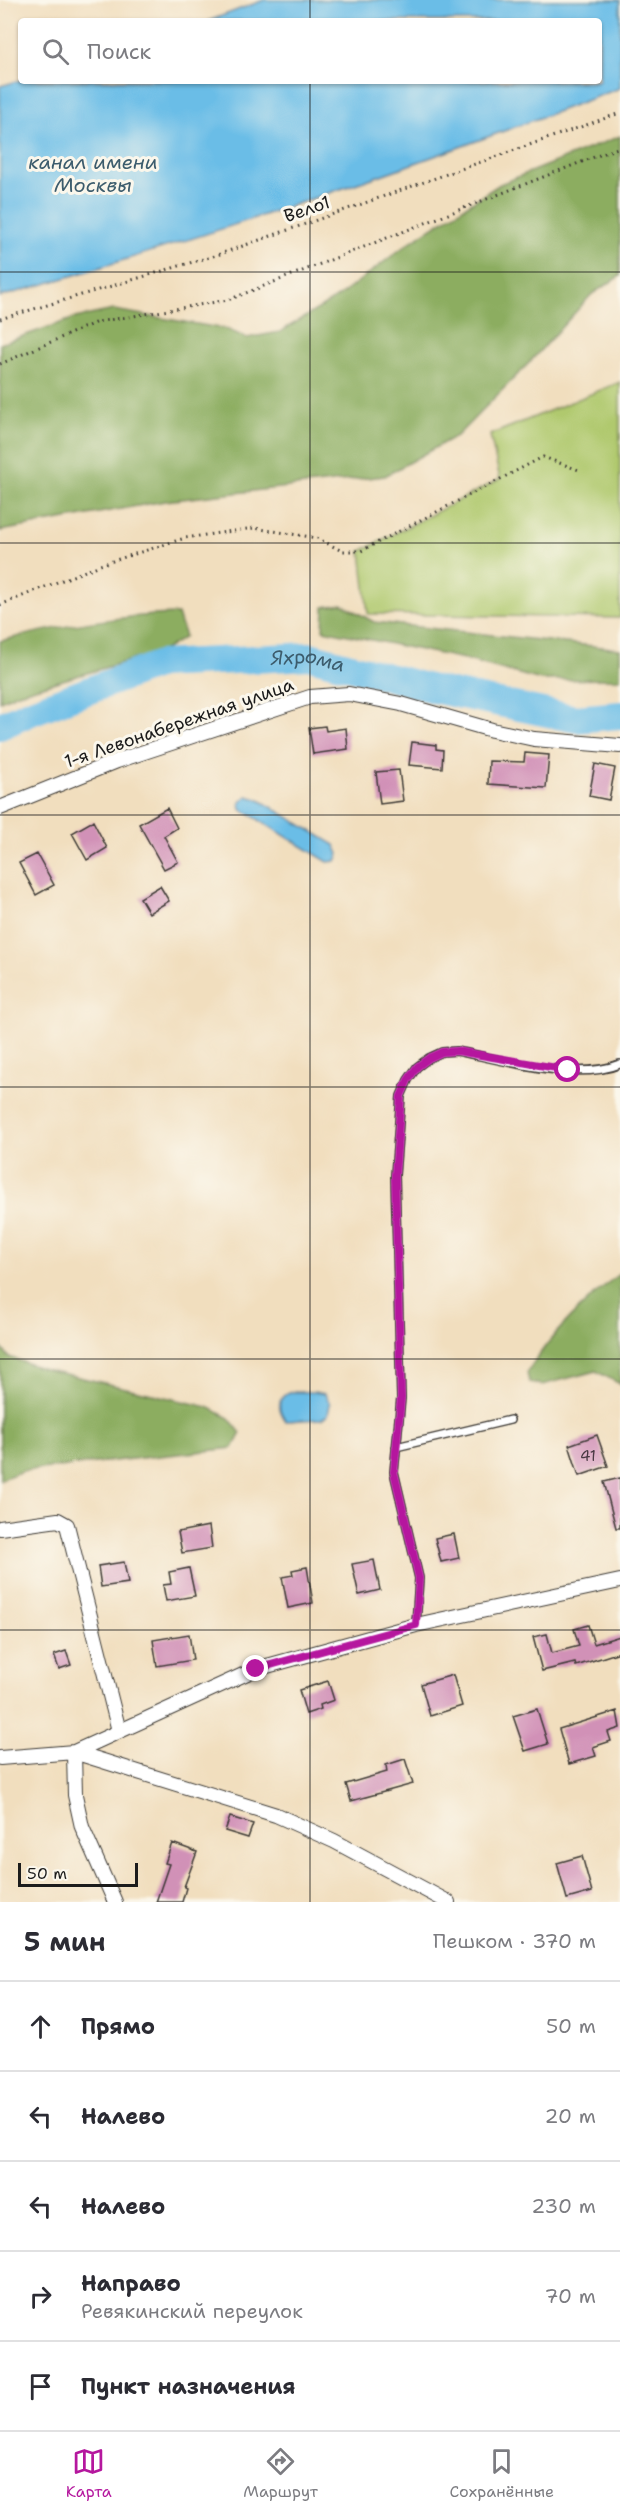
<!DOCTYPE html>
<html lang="ru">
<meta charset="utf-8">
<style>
:root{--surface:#fff;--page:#f2f2f3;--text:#2b2b33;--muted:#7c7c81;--line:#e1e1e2;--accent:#b5179e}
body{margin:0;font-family:"Shantell Sans",sans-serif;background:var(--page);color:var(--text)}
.scale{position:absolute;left:18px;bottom:15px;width:120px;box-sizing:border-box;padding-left:6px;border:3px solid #1c1c1c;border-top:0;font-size:16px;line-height:21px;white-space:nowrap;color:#1c1c1c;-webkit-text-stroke:4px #fbf7ec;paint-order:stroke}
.stop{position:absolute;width:18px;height:18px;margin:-14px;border:4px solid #b5179e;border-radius:50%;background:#fff}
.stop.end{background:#b5179e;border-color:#fff;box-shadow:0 2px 6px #0008}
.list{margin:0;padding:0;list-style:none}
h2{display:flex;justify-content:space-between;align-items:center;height:78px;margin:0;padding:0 24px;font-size:26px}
h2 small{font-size:20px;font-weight:400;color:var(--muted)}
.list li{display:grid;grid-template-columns:39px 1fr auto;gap:18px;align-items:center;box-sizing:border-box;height:90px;padding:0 24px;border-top:2px solid var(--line)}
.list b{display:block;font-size:22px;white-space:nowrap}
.list p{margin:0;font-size:20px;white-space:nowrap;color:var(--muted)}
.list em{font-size:20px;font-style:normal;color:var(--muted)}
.icon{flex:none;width:33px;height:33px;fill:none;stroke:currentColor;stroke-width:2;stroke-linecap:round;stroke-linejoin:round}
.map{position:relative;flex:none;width:620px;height:1902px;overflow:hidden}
.search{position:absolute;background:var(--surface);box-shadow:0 2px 4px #0004;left:18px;right:18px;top:18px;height:66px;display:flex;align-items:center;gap:15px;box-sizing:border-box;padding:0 21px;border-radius:6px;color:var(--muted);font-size:22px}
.sheet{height:528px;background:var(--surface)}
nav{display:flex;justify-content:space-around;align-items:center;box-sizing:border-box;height:84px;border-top:2px solid var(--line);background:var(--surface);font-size:16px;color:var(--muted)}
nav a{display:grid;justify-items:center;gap:3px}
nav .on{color:var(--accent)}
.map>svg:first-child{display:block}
</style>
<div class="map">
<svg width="620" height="1902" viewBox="0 0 620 1902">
<rect width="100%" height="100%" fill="#fbf7ec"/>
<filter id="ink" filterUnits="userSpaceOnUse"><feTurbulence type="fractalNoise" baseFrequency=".0167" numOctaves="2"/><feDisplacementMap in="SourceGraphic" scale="12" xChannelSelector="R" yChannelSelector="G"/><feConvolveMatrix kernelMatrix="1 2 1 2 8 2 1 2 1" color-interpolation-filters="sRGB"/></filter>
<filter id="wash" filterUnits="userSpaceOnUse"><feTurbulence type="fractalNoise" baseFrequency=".008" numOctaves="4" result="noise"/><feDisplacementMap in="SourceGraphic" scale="24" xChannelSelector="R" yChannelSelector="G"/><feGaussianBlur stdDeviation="1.35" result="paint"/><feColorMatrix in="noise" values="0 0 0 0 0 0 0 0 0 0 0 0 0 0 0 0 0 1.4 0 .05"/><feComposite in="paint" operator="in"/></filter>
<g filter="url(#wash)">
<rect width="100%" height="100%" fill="#f1debe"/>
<path fill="#b0c96e" stroke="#667245" stroke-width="1.5" d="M 620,382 L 620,618 L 368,614 L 361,551 L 500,479 L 490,435 Z"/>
<path fill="#8cad61" stroke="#54643e" stroke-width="1.5" d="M 620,136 L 620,276 L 592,294 L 529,363 L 458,435 L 385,476 L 165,501 L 0,531 L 0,344 L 75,318 L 114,310 L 226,329 L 247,338 L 280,332 L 338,297 L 410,242 L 500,184 Z
M 342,604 L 374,622 L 620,649 L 620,679 L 541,680 L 464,659 L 323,630 L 324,607 Z
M 178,614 L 185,637 L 163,651 L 18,693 L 0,701 L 0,641 C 54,627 122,615 178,614 Z
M 620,1273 L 620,1384 L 596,1371 L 542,1385 L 529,1382 L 527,1373 C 551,1333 584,1302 620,1273 Z
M 0,1346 L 9,1357 L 44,1369 L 208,1407 L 229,1418 L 241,1433 L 233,1448 L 22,1471 L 0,1480 Z"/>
<path fill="#6bbde7" stroke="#446c82" stroke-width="1.5" d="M 264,0 L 620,0 L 620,88 C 416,165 210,237 0,297 L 0,86 L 21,80 L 599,81 L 599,21 L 208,21 Z
M 247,796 L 258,799 L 335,845 L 339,854 L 336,861 L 328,862 L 241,809 L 240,803 Z
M 289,1392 L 314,1392 L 325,1394 L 330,1404 L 328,1415 L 321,1419 L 286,1421 C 278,1410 276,1399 289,1392 Z"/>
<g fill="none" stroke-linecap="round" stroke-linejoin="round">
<path stroke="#6bbde7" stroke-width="28" id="s1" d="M 0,726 L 31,712 L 160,664 L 310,656 L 433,689 L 576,719 L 620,715"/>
</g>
<g id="blocks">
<path fill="#d191b7" d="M 325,726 L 326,731 L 346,728 L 348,749 L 313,754 L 309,728 Z
M 412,742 L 436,745 L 436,749 L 443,750 L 442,768 L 409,765 Z
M 525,753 L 549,755 L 546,788 L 488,784 L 489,761 L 524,762 Z
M 595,764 L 615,768 L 609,800 L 589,796 Z
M 399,770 L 403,801 L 380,804 L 376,772 Z
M 167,808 L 177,828 L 164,836 L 178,862 L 164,869 L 139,824 Z
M 93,821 L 107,848 L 87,860 L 72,833 Z
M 37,854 L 54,885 L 36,895 L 19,863 Z
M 160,886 L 169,901 L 149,913 L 140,898 Z
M 597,1435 L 608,1466 L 579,1476 L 569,1445 Z
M 620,1478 L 620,1528 L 616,1528 L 604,1482 Z
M 209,1526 L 212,1548 L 182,1553 L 178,1532 Z
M 454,1534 L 459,1558 L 441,1562 L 435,1538 Z
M 374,1560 L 380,1590 L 359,1595 L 352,1564 Z
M 124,1562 L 128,1583 L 101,1587 L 98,1566 Z
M 307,1567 L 313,1603 L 288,1608 L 282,1577 L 293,1575 L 292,1570 Z
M 189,1568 L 195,1596 L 166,1601 L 163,1585 L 171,1584 L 169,1572 Z
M 588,1625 L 594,1644 L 620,1636 L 620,1652 L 576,1666 L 575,1663 L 542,1671 L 533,1637 L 547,1634 L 552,1653 L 579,1646 L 574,1629 Z
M 189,1634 L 193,1660 L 157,1666 L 153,1640 Z
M 66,1651 L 71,1665 L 59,1669 L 54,1655 Z
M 453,1675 L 462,1706 L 430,1716 L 421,1684 Z
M 328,1681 L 334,1700 L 320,1705 L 321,1709 L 306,1714 L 299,1690 Z
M 537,1709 L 548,1744 L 525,1751 L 513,1716 Z
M 617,1711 L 620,1728 L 608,1732 L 611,1741 L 593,1747 L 596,1756 L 569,1764 L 559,1729 Z
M 405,1759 L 413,1784 L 351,1801 L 346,1784 L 387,1772 L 386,1765 Z
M 230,1817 L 253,1824 L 248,1838 L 225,1831 Z
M 172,1843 L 197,1852 L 184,1887 L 186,1888 L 182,1902 L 156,1902 L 169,1864 L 165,1863 Z
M 582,1856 L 592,1892 L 567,1899 L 557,1863 Z"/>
</g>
</g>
<g filter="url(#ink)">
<use href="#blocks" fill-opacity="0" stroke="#3c3934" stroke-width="1.5"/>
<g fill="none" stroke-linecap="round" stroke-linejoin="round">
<g stroke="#3c3934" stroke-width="10">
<path id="lane" d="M 396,1447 L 510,1420
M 416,1625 L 419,1578 L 394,1472 L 401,1398 L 395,1175 L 401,1096 L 408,1080 L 417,1067 L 429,1058 L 442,1052 L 457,1051 C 502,1060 576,1082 620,1064"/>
</g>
<g stroke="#3c3934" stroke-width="16">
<path id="street" d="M 0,808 L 117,761 L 310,697 L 349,694 L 401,704 L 492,730 L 534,739 L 620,746
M 0,1528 L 58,1520 L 67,1525 L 119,1731
M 0,1758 L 74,1752 L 256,1669 L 416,1625 L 620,1581
M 115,1902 L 82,1827 L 75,1795 L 74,1752 L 276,1815 L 334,1841 L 448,1902"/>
</g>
<path stroke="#3c3934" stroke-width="3" stroke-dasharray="1.5 4.5" stroke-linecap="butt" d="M 0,319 L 220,254 L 620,113
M 0,364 L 97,322 L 228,300 L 620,147
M 0,605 L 100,565 L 185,538 L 254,528 L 317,538 L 342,551 L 361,551 L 543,457 L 579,470"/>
<use href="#lane" stroke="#fff" stroke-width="7"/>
<use href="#street" stroke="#fff" stroke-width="14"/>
</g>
</g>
<g fill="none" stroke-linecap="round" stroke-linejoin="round" filter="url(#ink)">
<path stroke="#b5179e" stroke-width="8" d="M 256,1669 L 416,1625 L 419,1578 L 394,1472 L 401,1398 L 395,1175 L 401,1096 L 408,1080 L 417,1067 L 429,1058 L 442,1052 L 457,1051 L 568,1070"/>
</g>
<path fill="none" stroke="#1c1c1c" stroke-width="1.5" stroke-opacity="0.55" d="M 310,0 L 310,21M 310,81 L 310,1902M 0,272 L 620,272M 0,543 L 620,543M 0,815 L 620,815M 0,1087 L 620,1087M 0,1359 L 620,1359M 0,1630 L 620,1630"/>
<g text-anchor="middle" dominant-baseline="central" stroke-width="6" stroke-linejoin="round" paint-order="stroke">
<g font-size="15" fill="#493943">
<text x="588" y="1456">41</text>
</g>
<g font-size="18" fill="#1c1c1c" stroke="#fbf7ec">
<text transform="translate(307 209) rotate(-19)">Вело1</text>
<text transform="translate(179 723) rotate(-19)">1-я Левонабережная улица</text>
</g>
<g font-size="20" font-style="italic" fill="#3c5c6d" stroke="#fbf7ec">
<text x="93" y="162">канал имени<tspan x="93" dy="23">Москвы</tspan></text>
<text stroke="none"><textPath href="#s1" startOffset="320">Яхрома</textPath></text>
</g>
</g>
</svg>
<div class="scale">50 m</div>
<div class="stop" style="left:568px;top:1070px"></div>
<div class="stop end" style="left:256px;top:1669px"></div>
<div class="search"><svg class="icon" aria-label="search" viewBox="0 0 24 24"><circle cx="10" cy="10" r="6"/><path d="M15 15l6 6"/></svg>Поиск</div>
</div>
<section class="sheet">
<h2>5 мин<small>Пешком · 370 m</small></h2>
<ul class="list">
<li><svg class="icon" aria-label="ahead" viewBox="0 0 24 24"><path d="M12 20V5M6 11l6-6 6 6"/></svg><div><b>Прямо</b></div><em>50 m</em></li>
<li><svg class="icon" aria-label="left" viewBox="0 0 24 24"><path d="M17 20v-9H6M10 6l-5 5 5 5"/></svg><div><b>Налево</b></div><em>20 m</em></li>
<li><svg class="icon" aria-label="left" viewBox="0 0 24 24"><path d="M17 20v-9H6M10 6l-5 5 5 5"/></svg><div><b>Налево</b></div><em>230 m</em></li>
<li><svg class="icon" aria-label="right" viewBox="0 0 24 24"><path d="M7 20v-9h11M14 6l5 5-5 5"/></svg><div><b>Направо</b><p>Ревякинский переулок</p></div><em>70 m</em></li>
<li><svg class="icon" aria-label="arrive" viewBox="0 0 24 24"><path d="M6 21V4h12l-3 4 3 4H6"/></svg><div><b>Пункт назначения</b></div></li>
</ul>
</section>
<nav>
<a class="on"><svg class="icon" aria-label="map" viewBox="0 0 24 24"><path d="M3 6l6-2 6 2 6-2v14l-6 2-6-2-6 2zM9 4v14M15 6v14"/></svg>Карта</a>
<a><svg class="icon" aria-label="directions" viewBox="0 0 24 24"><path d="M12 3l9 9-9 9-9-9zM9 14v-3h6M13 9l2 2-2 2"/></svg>Маршрут</a>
<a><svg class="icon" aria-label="saved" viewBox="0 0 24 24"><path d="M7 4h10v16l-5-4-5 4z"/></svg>Сохранённые</a>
</nav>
